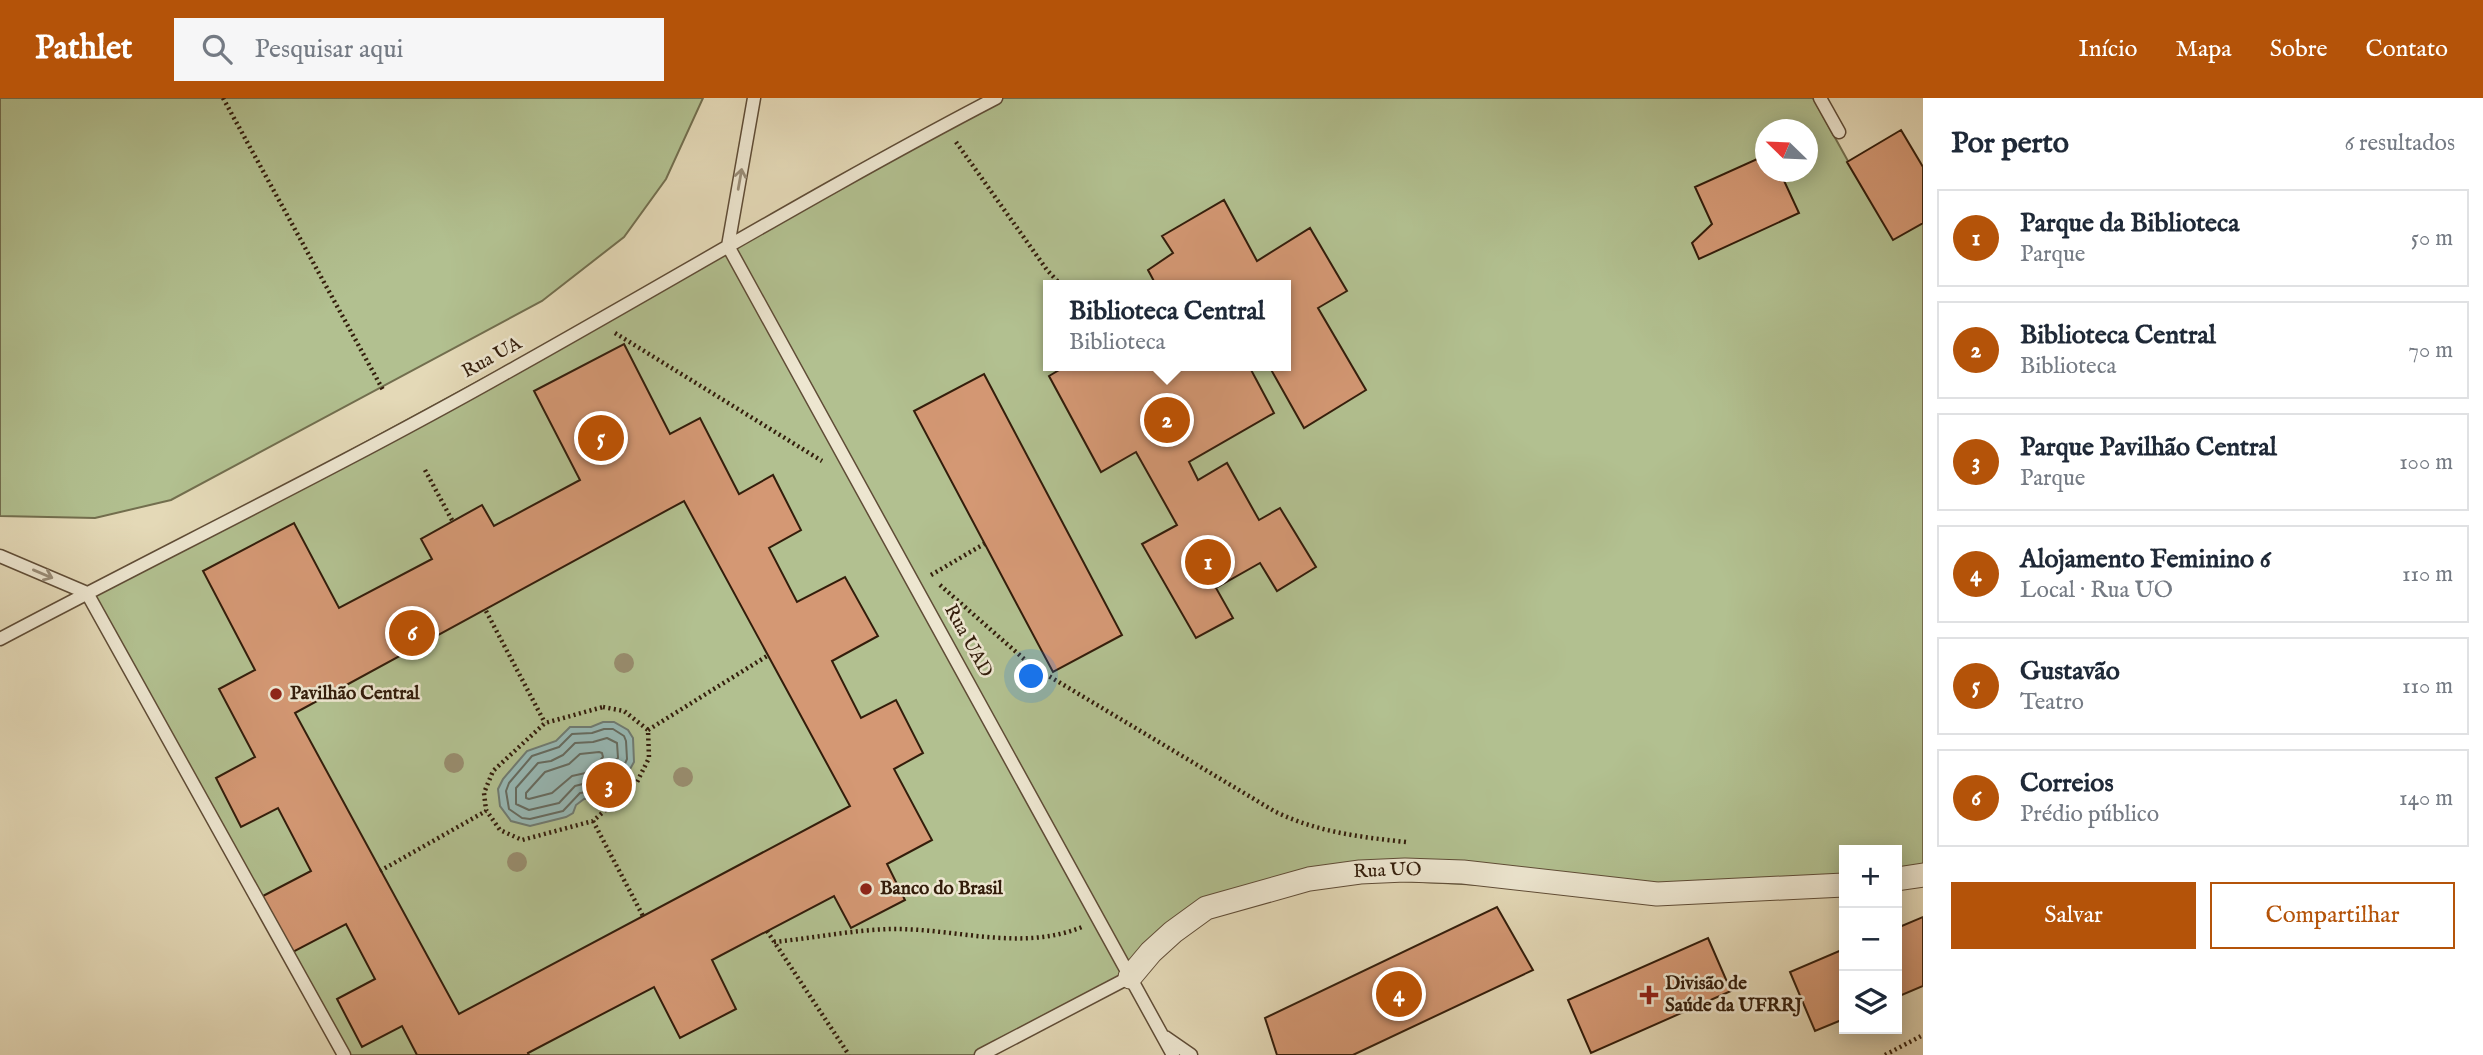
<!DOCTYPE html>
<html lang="pt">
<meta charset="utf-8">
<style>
:root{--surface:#fff;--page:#f6f6f7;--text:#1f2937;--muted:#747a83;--line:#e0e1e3;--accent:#b45309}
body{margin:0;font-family:"IM FELL English",serif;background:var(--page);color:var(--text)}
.controls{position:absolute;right:21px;bottom:21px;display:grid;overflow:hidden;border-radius:0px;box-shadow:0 4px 18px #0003}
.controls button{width:63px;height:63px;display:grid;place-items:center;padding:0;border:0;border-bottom:2px solid var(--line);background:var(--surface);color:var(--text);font:35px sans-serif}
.compass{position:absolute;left:1755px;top:21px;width:63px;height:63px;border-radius:50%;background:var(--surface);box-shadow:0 4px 18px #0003;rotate:293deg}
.you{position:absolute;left:1032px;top:579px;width:24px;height:24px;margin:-18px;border:5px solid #fff;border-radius:50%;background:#1a73e8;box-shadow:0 0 0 10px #1a73e833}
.badge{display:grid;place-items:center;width:46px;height:46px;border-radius:50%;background:var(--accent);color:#fff;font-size:23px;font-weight:700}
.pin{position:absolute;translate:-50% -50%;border:4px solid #fff;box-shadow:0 2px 7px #0006}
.popup{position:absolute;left:1043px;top:182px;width:248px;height:91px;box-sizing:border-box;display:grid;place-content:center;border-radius:0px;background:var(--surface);filter:drop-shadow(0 2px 5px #0005);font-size:23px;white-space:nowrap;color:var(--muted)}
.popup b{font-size:26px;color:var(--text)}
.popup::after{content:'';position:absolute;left:50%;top:100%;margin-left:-14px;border:14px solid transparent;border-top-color:var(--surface)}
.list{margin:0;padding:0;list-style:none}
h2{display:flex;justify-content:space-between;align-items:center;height:91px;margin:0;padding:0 28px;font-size:30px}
h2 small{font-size:23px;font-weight:400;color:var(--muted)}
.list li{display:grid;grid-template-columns:46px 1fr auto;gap:21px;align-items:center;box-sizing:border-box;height:98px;margin:0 14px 14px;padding:0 14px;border:2px solid var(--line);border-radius:0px}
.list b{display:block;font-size:26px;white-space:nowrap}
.list p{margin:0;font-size:23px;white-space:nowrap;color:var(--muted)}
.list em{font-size:23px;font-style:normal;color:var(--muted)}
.actions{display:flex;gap:14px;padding:21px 28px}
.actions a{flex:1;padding:16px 0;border:2px solid var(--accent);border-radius:0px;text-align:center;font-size:24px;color:var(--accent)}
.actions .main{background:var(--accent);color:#fff}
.icon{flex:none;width:38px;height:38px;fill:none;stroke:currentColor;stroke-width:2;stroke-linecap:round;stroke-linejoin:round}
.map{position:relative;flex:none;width:1923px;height:957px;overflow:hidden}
header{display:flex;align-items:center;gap:42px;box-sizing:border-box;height:98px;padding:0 35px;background:var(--accent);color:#fff}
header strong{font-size:33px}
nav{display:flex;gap:38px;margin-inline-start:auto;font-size:24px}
.search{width:490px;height:63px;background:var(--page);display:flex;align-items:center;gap:18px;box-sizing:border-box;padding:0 24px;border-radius:0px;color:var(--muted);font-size:26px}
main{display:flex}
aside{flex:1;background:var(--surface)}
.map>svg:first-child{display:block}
</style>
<header>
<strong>Pathlet</strong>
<div class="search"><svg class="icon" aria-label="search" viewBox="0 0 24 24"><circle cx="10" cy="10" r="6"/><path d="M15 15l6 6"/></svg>Pesquisar aqui</div>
<nav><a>Início</a><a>Mapa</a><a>Sobre</a><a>Contato</a></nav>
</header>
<main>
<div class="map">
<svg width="1923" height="957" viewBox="0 0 1923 957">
<rect width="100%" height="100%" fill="#e4d9b7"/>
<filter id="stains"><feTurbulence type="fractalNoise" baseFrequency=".00286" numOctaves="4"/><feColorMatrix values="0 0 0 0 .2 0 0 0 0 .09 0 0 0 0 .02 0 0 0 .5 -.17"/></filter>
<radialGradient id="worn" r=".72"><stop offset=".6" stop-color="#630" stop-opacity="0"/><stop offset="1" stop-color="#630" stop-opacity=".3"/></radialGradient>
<path fill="#b2c090" stroke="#726e4e" stroke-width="2" fill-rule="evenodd" d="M 0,0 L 703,0 L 666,81 L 624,139 L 542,203 L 171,402 L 95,420 L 0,418 Z
M 996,0 L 1813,0 L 1869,101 L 1923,72 L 1923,771 L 1897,773 L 1897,752 L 1844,752 L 1844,778 L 1657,796 L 1325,779 L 1206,810 L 1130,879 L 981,957 L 344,957 L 87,495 L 728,148 ZM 1766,32 L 1808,32 L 1808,74 L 1766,74 ZM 1048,187 L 1286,187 L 1286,268 L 1048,268 Z"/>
<path fill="#97b9b6" stroke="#6f7b72" stroke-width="2" d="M 603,624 L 614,624 L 628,632 L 633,640 L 634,664 L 629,673 L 617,681 L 609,693 L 599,700 L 584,701 L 576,707 L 573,715 L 566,719 L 530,728 L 511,723 L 500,708 L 498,691 L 503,681 L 527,653 L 556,643 L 570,629 L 591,629 Z"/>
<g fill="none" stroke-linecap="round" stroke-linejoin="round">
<path stroke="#656b60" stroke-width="2" d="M 604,631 L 613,631 L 624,638 L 626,643 L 627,661 L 624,668 L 612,677 L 604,688 L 597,693 L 580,695 L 563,713 L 530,721 L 522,720 L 509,711 L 506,693 L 509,685 L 532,658 L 559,649 L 572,636 L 592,635 Z
M 607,640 L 617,645 L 618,660 L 605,671 L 598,682 L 575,688 L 559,705 L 529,712 L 516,706 L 516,690 L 538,665 L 551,663 L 563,657 L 575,645 L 593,644 Z
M 599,654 L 602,655 L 603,659 L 590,674 L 572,678 L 552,695 L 529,701 L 526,700 L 526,695 L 545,674 L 569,666 L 580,656 Z"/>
</g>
<path fill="#d49874" stroke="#331d0b" stroke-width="2" fill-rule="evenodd" d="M 1901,32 L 1923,69 L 1923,125 L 1893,142 L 1847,64 Z
M 1766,57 L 1766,74 L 1780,74 L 1799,115 L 1699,161 L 1692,145 L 1712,126 L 1695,89 Z
M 1224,102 L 1257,163 L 1310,130 L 1347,193 L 1318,210 L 1366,292 L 1304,330 L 1269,268 L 1286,268 L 1286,187 L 1156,187 L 1148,172 L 1173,155 L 1162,138 Z
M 624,246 L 670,336 L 700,320 L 739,396 L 773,377 L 801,432 L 769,450 L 797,504 L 845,479 L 878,538 L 832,563 L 861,620 L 896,602 L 923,655 L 894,671 L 932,742 L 887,766 L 905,802 L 851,830 L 834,798 L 712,862 L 736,911 L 680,940 L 654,889 L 528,955 L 529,957 L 417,957 L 402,928 L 362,949 L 337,901 L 375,881 L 346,826 L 291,855 L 261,799 L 311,773 L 278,710 L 241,729 L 216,680 L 255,659 L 219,591 L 255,572 L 203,473 L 294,425 L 339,510 L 432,461 L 421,441 L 482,407 L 494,428 L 580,382 L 534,293 ZM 684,403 L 850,708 L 459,916 L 295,615 Z
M 1066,268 L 1249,268 L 1274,315 L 1189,364 L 1198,382 L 1227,365 L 1259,422 L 1280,410 L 1316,469 L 1277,493 L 1260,465 L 1216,490 L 1233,520 L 1196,540 L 1142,446 L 1177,427 L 1136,354 L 1101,374 L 1049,278 Z
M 984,276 L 1122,537 L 1053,574 L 914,313 Z
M 1497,809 L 1533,872 L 1353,957 L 1277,957 L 1265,920 Z
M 1923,819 L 1923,888 L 1897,899 L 1897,830 Z
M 1708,840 L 1731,893 L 1591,955 L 1568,902 Z
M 1844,851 L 1844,921 L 1815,933 L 1790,874 Z"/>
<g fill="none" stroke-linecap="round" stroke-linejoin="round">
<g stroke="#5f4c36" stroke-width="15">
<path id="lane" d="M 1820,0 L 1839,34
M 728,148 L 1173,957
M 728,148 L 754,0
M 0,458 L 87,495 L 344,957
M 0,541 C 168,452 339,369 504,276 C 669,184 829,87 996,0
M 1165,939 L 1191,957
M 981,957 L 1130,879"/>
</g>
<g stroke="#5f4c36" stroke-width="25">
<g id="street">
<path d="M 1897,781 L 1923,777"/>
<path id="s1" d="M 1130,879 L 1151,854 L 1173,834 L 1206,810 L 1309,781 L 1360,774 L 1405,772 L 1463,774 L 1657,796 L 1844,787"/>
</g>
</g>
<path stroke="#331d0b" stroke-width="4.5" stroke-dasharray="2 3.5" stroke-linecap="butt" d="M 223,0 L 383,292
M 956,44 L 1047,172 L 1061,187
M 615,235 L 822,363
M 425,372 L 453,424
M 931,477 L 984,446
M 940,487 L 1032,568 L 1274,713 C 1316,734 1360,739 1406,744
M 486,513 L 545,625
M 603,609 L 624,613 L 648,632 L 649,660 L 637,684 L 593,723 L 522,742 L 500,732 L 486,712 L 484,695 L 493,673 L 545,625 Z
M 648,632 L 767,558
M 593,723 L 643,818
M 380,773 L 486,713
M 767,833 L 849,957
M 774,844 C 813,840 853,832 891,831 C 955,830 1021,854 1082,829
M 1885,957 L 1923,937"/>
<use href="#lane" stroke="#ede6d0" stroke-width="12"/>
<use href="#street" stroke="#ede6d0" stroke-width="23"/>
</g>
<g fill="#988d6e">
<circle cx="624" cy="565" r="10"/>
<circle cx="454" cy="665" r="10"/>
<circle cx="683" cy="679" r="10"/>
<circle cx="517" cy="764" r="10"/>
</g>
<defs><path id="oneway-shaft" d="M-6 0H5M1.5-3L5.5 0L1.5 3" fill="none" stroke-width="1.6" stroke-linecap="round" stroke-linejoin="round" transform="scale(1.75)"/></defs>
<g stroke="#998c77">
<use href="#oneway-shaft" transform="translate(740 81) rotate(-80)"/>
<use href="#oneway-shaft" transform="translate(43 476) rotate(23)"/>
</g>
<g fill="#8f2418" stroke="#ede6d0" stroke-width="2.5">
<circle cx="276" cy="596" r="7"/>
<circle cx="866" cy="791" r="7"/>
<path d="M1645.5 886.5h7v7h7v7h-7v7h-7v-7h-7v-7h7z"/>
</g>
<g text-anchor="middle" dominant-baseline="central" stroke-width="5" stroke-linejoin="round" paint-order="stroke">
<g font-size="19" fill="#331d0b" stroke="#ede6d0">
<text transform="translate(492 260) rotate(-29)">Rua UA</text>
<text transform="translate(968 543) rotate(61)">Rua UAD</text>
<text stroke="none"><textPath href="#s1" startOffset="289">Rua UO</textPath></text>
</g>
<g font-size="19" font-weight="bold" fill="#331d0b" stroke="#ede6d0" text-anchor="start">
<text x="290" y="596">Pavilhão Central</text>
<text x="880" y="791">Banco do Brasil</text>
<text x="1665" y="886">Divisão de<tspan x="1665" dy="22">Saúde da UFRRJ</tspan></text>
</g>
</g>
<rect width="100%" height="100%" filter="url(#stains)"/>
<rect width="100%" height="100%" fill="url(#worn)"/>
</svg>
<div class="controls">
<button>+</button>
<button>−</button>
<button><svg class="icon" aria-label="layers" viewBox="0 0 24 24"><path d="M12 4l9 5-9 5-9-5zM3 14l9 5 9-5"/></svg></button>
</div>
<svg class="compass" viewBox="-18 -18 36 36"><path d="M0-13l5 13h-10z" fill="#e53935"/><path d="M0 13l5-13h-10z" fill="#747a83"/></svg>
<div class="you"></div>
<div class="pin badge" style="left:1208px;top:464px">1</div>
<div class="pin badge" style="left:1167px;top:322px">2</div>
<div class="popup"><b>Biblioteca Central</b>Biblioteca</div>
<div class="pin badge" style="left:609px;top:687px">3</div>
<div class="pin badge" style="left:1399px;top:896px">4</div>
<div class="pin badge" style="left:601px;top:340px">5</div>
<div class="pin badge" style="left:412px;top:535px">6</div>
</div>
<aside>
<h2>Por perto<small>6 resultados</small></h2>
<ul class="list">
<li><span class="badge">1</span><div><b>Parque da Biblioteca</b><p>Parque</p></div><em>50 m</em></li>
<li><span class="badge">2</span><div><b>Biblioteca Central</b><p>Biblioteca</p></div><em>70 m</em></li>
<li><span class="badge">3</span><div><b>Parque Pavilhão Central</b><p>Parque</p></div><em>100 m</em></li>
<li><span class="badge">4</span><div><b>Alojamento Feminino 6</b><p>Local · Rua UO</p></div><em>110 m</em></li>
<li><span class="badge">5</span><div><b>Gustavão</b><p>Teatro</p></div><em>110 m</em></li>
<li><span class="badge">6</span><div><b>Correios</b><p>Prédio público</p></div><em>140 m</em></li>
</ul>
<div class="actions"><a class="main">Salvar</a><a>Compartilhar</a></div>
</aside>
</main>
